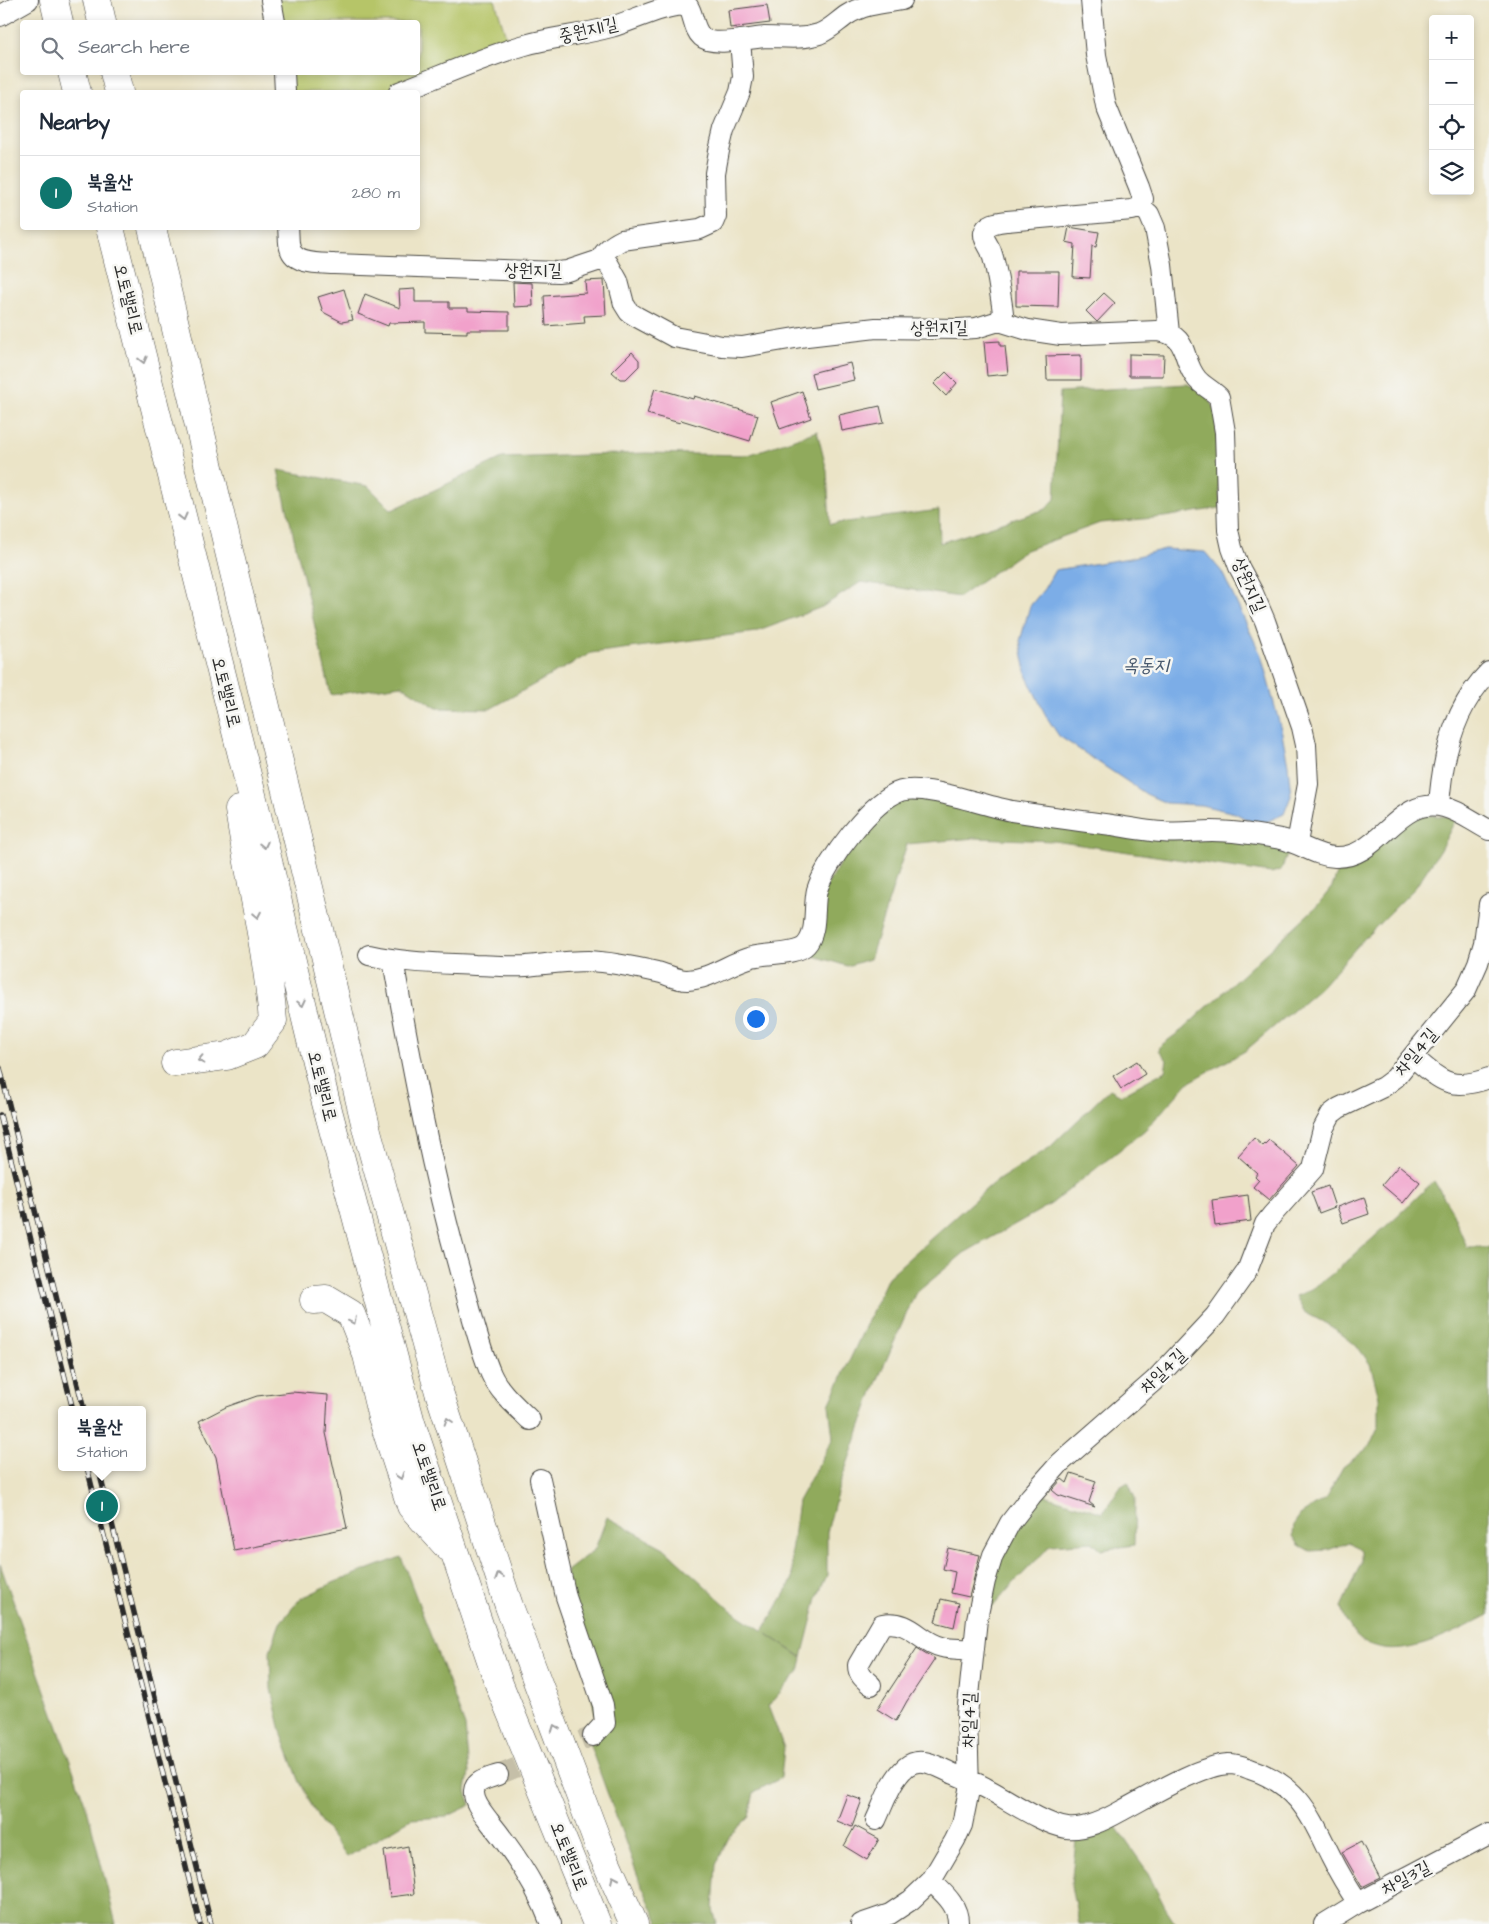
<!DOCTYPE html>
<meta charset="utf-8">
<style>
:root{--surface:#fff;--page:#f6f6f7;--text:#1f2937;--muted:#747a83;--line:#e0e1e3;--accent:#0f766e}
body{margin:0;font-family:"Architects Daughter","Poor Story",sans-serif;background:var(--page);color:var(--text)}
.controls{position:absolute;right:15px;top:15px;display:grid;overflow:hidden;border-radius:5px;box-shadow:0 2px 8px #0003}
.controls button{width:45px;height:45px;display:grid;place-items:center;padding:0;border:0;border-bottom:1px solid var(--line);background:var(--surface);color:var(--text);font:25px sans-serif}
.you{position:absolute;left:755px;top:1018px;width:18px;height:18px;margin:-12px;border:4px solid #fff;border-radius:50%;background:#1a73e8;box-shadow:0 0 0 8px #1a73e833}
.badge{display:grid;place-items:center;width:32px;height:32px;border-radius:50%;background:var(--accent);color:#fff;font-size:16px;font-weight:700}
.pin{position:absolute;translate:-50% -50%;border:2px solid #fff;box-shadow:0 1px 5px #0006}
.popup{position:absolute;left:58px;top:1406px;width:88px;height:65px;box-sizing:border-box;display:grid;place-content:center;border-radius:5px;background:var(--surface);filter:drop-shadow(0 1px 4px #0005);font-size:16px;white-space:nowrap;color:var(--muted)}
.popup b{font-size:19px;color:var(--text)}
.popup::after{content:'';position:absolute;left:50%;top:100%;margin-left:-10px;border:10px solid transparent;border-top-color:var(--surface)}
.list{margin:0;padding:0;list-style:none}
h2{display:flex;justify-content:space-between;align-items:center;height:65px;margin:0;padding:0 20px;font-size:21px}
h2 small{font-size:16px;font-weight:400;color:var(--muted)}
.list li{display:grid;grid-template-columns:32px 1fr auto;gap:15px;align-items:center;box-sizing:border-box;height:75px;padding:0 20px;border-top:1px solid var(--line)}
.list b{display:block;font-size:19px;white-space:nowrap}
.list p{margin:0;font-size:16px;white-space:nowrap;color:var(--muted)}
.list em{font-size:16px;font-style:normal;color:var(--muted)}
.icon{flex:none;width:28px;height:28px;fill:none;stroke:currentColor;stroke-width:2;stroke-linecap:round;stroke-linejoin:round}
.map{position:relative;flex:none;width:1489px;height:1924px;overflow:hidden}
.search{position:absolute;background:var(--surface);box-shadow:0 2px 8px #0003;left:20px;top:20px;width:400px;height:55px;display:flex;align-items:center;gap:12px;box-sizing:border-box;padding:0 18px;border-radius:5px;color:var(--muted);font-size:19px}
.panel{position:absolute;background:var(--surface);box-shadow:0 2px 8px #0003;left:20px;top:90px;width:400px;height:140px;border-radius:5px}
.map>svg:first-child{display:block}
</style>
<div class="map">
<svg width="1489" height="1924" viewBox="0 0 1489 1924">
<rect width="100%" height="100%" fill="#f6f6f2"/>
<filter id="ink" filterUnits="userSpaceOnUse"><feTurbulence type="fractalNoise" baseFrequency=".02" numOctaves="2"/><feDisplacementMap in="SourceGraphic" scale="10" xChannelSelector="R" yChannelSelector="G"/><feConvolveMatrix kernelMatrix="1 2 1 2 8 2 1 2 1" color-interpolation-filters="sRGB"/></filter>
<filter id="wash" filterUnits="userSpaceOnUse"><feTurbulence type="fractalNoise" baseFrequency=".0096" numOctaves="4" result="noise"/><feDisplacementMap in="SourceGraphic" scale="20" xChannelSelector="R" yChannelSelector="G"/><feGaussianBlur stdDeviation="1.12" result="paint"/><feColorMatrix in="noise" values="0 0 0 0 0 0 0 0 0 0 0 0 0 0 0 0 0 1.4 0 .05"/><feComposite in="paint" operator="in"/></filter>
<g filter="url(#wash)">
<rect width="100%" height="100%" fill="#ebe4c7"/>
<path fill="#b6c568" stroke="#70784a" d="M 276,0 L 495,0 L 509,46 L 389,92 L 291,92 L 290,73 L 418,72 L 418,22 L 280,22 Z"/>
<path fill="#90aa5c" stroke="#5e6a44" d="M 1187,384 L 1204,392 L 1216,412 L 1220,508 L 1164,517 L 1100,523 L 1026,550 L 959,597 L 861,582 L 822,607 L 756,632 L 591,653 L 490,709 L 437,708 L 401,685 L 331,695 L 278,470 L 368,486 L 392,510 L 502,458 L 646,453 L 748,455 L 817,431 L 827,471 L 830,524 L 939,510 L 940,543 L 1046,509 L 1055,499 L 1060,392 Z
M 900,796 L 1226,836 L 1289,851 L 1281,870 L 1271,873 L 1054,841 L 975,838 L 907,844 L 870,959 L 847,966 L 811,955 L 809,945 L 819,899 L 854,839 Z
M 1412,815 L 1457,817 L 1440,850 L 1415,888 L 1363,940 L 1320,988 L 1245,1051 L 1188,1083 L 1145,1130 L 1051,1204 L 964,1253 L 915,1294 L 875,1386 L 838,1490 L 827,1532 L 827,1575 L 817,1598 L 802,1657 L 767,1634 L 802,1658 L 799,1671 L 768,1706 L 784,1748 L 781,1778 L 754,1792 L 749,1817 L 730,1835 L 716,1865 L 713,1909 L 717,1924 L 659,1924 L 639,1879 L 589,1743 L 600,1737 L 566,1571 L 595,1549 L 607,1517 L 664,1548 L 731,1610 L 763,1631 L 793,1579 L 791,1552 L 798,1501 L 833,1438 L 829,1405 L 888,1277 L 992,1184 L 1049,1148 L 1110,1089 L 1121,1095 L 1165,1071 L 1167,1060 L 1159,1050 L 1160,1046 L 1182,1030 L 1316,907 L 1332,887 L 1338,871 Z
M 1434,1181 L 1451,1209 L 1467,1247 L 1489,1247 L 1489,1615 C 1443,1639 1362,1683 1341,1607 L 1361,1563 L 1361,1550 L 1350,1542 L 1328,1550 L 1310,1551 L 1299,1545 L 1293,1536 L 1294,1524 L 1300,1515 L 1326,1498 L 1343,1467 L 1369,1447 L 1379,1425 L 1379,1397 L 1370,1364 L 1357,1346 L 1331,1326 L 1304,1312 L 1296,1296 C 1318,1288 1334,1272 1352,1257 C 1380,1232 1407,1207 1434,1181 Z
M 1128,1482 L 1135,1498 L 1134,1545 L 1101,1550 L 1092,1542 L 1051,1545 L 1012,1585 L 982,1619 L 1004,1546 L 1044,1495 L 1103,1513 L 1120,1487 Z
M 401,1557 L 465,1726 L 469,1773 L 466,1791 L 471,1805 L 446,1817 L 411,1819 L 347,1857 L 318,1818 L 299,1780 L 282,1735 L 271,1689 L 270,1651 L 280,1623 L 300,1599 L 335,1582 Z
M 0,1564 L 88,1812 L 116,1924 L 0,1924 Z
M 1112,1821 L 1145,1868 L 1165,1907 L 1176,1924 L 1079,1924 L 1071,1886 L 1077,1831 Z"/>
<path fill="#7cade7" stroke="#546c89" d="M 1165,549 L 1205,552 L 1222,572 L 1261,655 L 1282,733 L 1288,765 L 1291,796 L 1284,814 L 1266,822 L 1250,821 L 1235,813 L 1201,805 L 1166,803 L 1146,794 L 1059,736 L 1046,716 L 1027,677 L 1020,641 L 1030,606 L 1044,589 L 1055,570 L 1130,558 Z"/>
<g id="blocks">
<path fill="#f1a1cb" d="M 767,5 L 770,23 L 730,28 L 728,10 Z
M 1069,227 L 1099,232 L 1096,247 L 1092,246 L 1090,278 L 1073,277 L 1075,244 L 1066,242 Z
M 1016,271 L 1059,271 L 1058,307 L 1016,306 Z
M 604,280 L 606,315 L 584,316 L 585,323 L 546,326 L 544,296 L 586,293 L 585,281 Z
M 513,282 L 532,283 L 533,306 L 514,307 Z
M 344,289 L 353,320 L 342,322 L 323,312 L 318,297 Z
M 415,289 L 415,302 L 449,302 L 449,308 L 468,308 L 468,311 L 509,312 L 509,330 L 467,330 L 467,333 L 425,332 L 425,322 L 389,323 L 388,326 L 358,314 L 365,294 L 400,308 L 399,290 Z
M 1104,293 L 1115,303 L 1097,322 L 1086,311 Z
M 1000,341 L 1000,346 L 1005,346 L 1008,374 L 987,376 L 984,342 Z
M 632,352 L 639,360 L 639,366 L 626,379 L 620,379 L 612,372 Z
M 1129,354 L 1164,355 L 1163,376 L 1129,376 Z
M 1081,355 L 1081,380 L 1047,380 L 1046,356 Z
M 850,363 L 854,380 L 815,389 L 811,373 Z
M 946,372 L 957,383 L 946,396 L 934,384 Z
M 655,388 L 693,399 L 694,396 L 758,415 L 750,441 L 681,420 L 680,423 L 647,414 Z
M 802,391 L 811,418 L 780,429 L 771,402 Z
M 880,406 L 884,423 L 842,431 L 839,415 Z
M 1137,1061 L 1145,1074 L 1121,1089 L 1113,1076 Z
M 1254,1138 L 1263,1146 L 1269,1140 L 1299,1166 L 1269,1200 L 1253,1187 L 1259,1180 L 1255,1176 L 1257,1173 L 1238,1156 Z
M 1399,1165 L 1420,1182 L 1403,1203 L 1382,1185 Z
M 1328,1186 L 1335,1207 L 1319,1213 L 1311,1192 Z
M 1248,1195 L 1251,1221 L 1215,1226 L 1212,1200 Z
M 1364,1197 L 1369,1214 L 1343,1223 L 1337,1207 Z
M 292,1392 L 328,1395 L 326,1433 L 347,1528 L 234,1551 L 216,1457 L 199,1421 L 226,1407 L 257,1396 Z
M 1071,1473 L 1096,1481 L 1089,1502 L 1095,1507 L 1058,1495 L 1052,1490 L 1062,1479 L 1067,1483 Z
M 948,1548 L 980,1555 L 969,1597 L 951,1593 L 955,1572 L 943,1569 Z
M 941,1599 L 959,1603 L 954,1627 L 935,1622 Z
M 917,1648 L 935,1659 L 907,1701 L 896,1721 L 877,1709 Z
M 847,1795 L 862,1800 L 852,1827 L 837,1821 Z
M 855,1826 L 879,1839 L 867,1860 L 844,1846 Z
M 1361,1842 L 1380,1878 L 1362,1887 L 1342,1852 Z
M 408,1846 L 414,1894 L 390,1897 L 384,1851 Z"/>
</g>
</g>
<g filter="url(#ink)">
<use href="#blocks" fill-opacity="0" stroke="#484742" stroke-width="1"/>
<g fill="none" stroke-linecap="round" stroke-linejoin="round">
<path stroke="#c5bfa8" stroke-width="20" stroke-dasharray="20 10" stroke-linecap="butt" d="M 498,1775 L 593,1736"/>
<g stroke="#484742" stroke-width="22">
<path id="street" d="M 271,0 L 275,22
M 0,16 L 28,0
M 284,72 L 285,92
M 399,92 C 441,76 482,57 525,45 C 553,37 582,35 611,27 C 630,22 669,2 688,6 C 694,15 693,29 702,37 C 712,47 751,38 765,37 C 783,37 801,40 819,34 C 830,30 838,21 847,15 C 864,4 884,3 902,0
M 1141,207 L 1149,214 L 1155,228 L 1162,265 L 1169,333
M 288,228 C 289,234 288,242 290,248 C 294,265 321,263 334,264 L 558,272 L 567,271 L 600,260 L 608,263 L 618,281 L 624,304 L 629,312 L 637,317 L 674,337 L 722,346 L 742,347 L 807,336 L 876,328 L 958,329 L 976,328 L 999,321 L 1028,330 L 1061,335 L 1157,331 C 1191,335 1180,359 1197,379 C 1203,386 1212,390 1219,397 L 1225,432 L 1228,530 L 1232,548 L 1239,567 L 1253,593 L 1265,621 L 1302,727 L 1306,745 L 1308,784 L 1297,843
M 600,260 C 605,250 612,245 622,240 L 700,229 L 713,223 L 716,216 L 715,173 L 719,151 L 724,130 L 740,92 L 743,77 L 740,40
M 999,321 L 1003,313 L 1002,305 C 999,287 997,268 991,251 C 989,246 983,239 984,233 C 986,223 999,222 1007,221 L 1132,210 L 1141,207 L 1143,199 L 1139,187 L 1106,106 L 1096,55 L 1091,0
M 1439,806 C 1442,758 1454,707 1489,672
M 369,955 C 404,963 439,963 475,965 C 492,965 509,967 526,966 C 547,964 567,961 589,961 C 611,962 635,967 657,972 C 667,974 676,980 687,980 C 711,979 729,963 752,957 C 766,953 797,955 806,945 C 818,932 813,906 817,890 C 825,863 873,799 901,791 C 926,784 984,806 1012,811 C 1045,816 1079,821 1112,825 C 1129,828 1145,831 1162,832 C 1179,834 1196,831 1212,831 C 1235,831 1259,835 1281,839 C 1300,843 1315,856 1335,857 C 1381,859 1396,795 1444,807 C 1460,811 1475,823 1489,830
M 393,960 C 412,1068 432,1174 462,1279 C 471,1310 478,1344 491,1374 C 499,1392 516,1406 530,1420
M 1413,1057 C 1441,1081 1451,1092 1489,1078
M 540,1479 L 566,1597 L 603,1705 L 605,1723 L 593,1736
M 871,1685 C 864,1679 858,1675 858,1665 L 882,1624 C 912,1619 919,1642 942,1647 C 952,1650 963,1648 973,1650
M 498,1775 C 490,1778 475,1780 474,1791 C 473,1802 483,1813 489,1821 C 514,1852 537,1887 551,1924
M 876,1820 C 884,1803 891,1780 906,1767 C 921,1754 939,1768 954,1774 C 965,1779 976,1782 986,1788 C 1007,1799 1044,1825 1067,1828 C 1085,1830 1105,1820 1121,1811 C 1148,1797 1198,1766 1228,1764 C 1235,1764 1243,1766 1250,1769 C 1299,1785 1310,1815 1331,1857 C 1339,1873 1348,1888 1358,1903
M 931,1881 C 943,1893 959,1905 958,1924
M 861,1924 L 890,1914 L 911,1900 L 931,1881 L 955,1840 L 962,1825 L 969,1790 L 967,1715 L 977,1619 L 985,1581 L 993,1555 L 1010,1523 L 1031,1496 L 1060,1463 L 1155,1380 L 1215,1316 L 1247,1271 L 1265,1224 L 1272,1215 L 1313,1169 L 1323,1129 L 1331,1114 L 1339,1108 L 1383,1087 L 1395,1078 L 1466,990 L 1478,963 L 1484,943 L 1489,904
M 1324,1924 L 1358,1903 L 1489,1834"/>
</g>
<g stroke="#484742" stroke-width="29">
<path id="highway" d="M 54,0 L 59,22
M 97,0 L 102,22
M 72,72 L 77,92
M 114,72 L 119,92
M 110,228 L 257,815 L 325,1099 L 411,1423 L 499,1684 L 597,1924
M 152,228 L 367,1131 L 439,1392 L 509,1606 L 599,1846 L 634,1924
M 175,1063 L 227,1056 L 255,1045 L 273,1021 C 267,950 250,880 239,810
M 314,1300 L 326,1299 L 351,1314 L 367,1355 L 381,1414 L 411,1506 L 448,1547"/>
</g>
<use href="#street" stroke="#fff" stroke-width="20"/>
<use href="#highway" stroke="#fff" stroke-width="28"/>
<g stroke="#2b2b2b" stroke-width="5.5">
<path id="rail" d="M 0,1068 L 84,1410
M 0,1115 L 73,1410
M 87,1467 L 200,1924
M 98,1467 L 211,1924"/>
</g>
<use href="#rail" stroke="#f6f6f2" stroke-width="4" stroke-dasharray="11" stroke-linecap="butt"/>
</g>
<defs><path id="oneway-chevron" d="M-2-3.5L2.5 0L-2 3.5" fill="none" stroke-width="1.6" stroke-linecap="round" stroke-linejoin="round" transform="scale(1.25)"/></defs>
<g stroke="#a0a0a0">
<use href="#oneway-chevron" transform="translate(143 360) rotate(76)"/>
<use href="#oneway-chevron" transform="translate(183 517) rotate(76)"/>
<use href="#oneway-chevron" transform="translate(264 845) rotate(77)"/>
<use href="#oneway-chevron" transform="translate(257 915) rotate(79)"/>
<use href="#oneway-chevron" transform="translate(302 1003) rotate(77)"/>
<use href="#oneway-chevron" transform="translate(201 1060) rotate(168)"/>
<use href="#oneway-chevron" transform="translate(353 1321) rotate(64)"/>
<use href="#oneway-chevron" transform="translate(448 1421) rotate(-108)"/>
<use href="#oneway-chevron" transform="translate(400 1476) rotate(71)"/>
<use href="#oneway-chevron" transform="translate(499 1576) rotate(-108)"/>
<use href="#oneway-chevron" transform="translate(555 1728) rotate(-111)"/>
<use href="#oneway-chevron" transform="translate(614 1879) rotate(-114)"/>
</g>
</g>
<g text-anchor="middle" dominant-baseline="central" stroke-width="5" stroke-linejoin="round" paint-order="stroke">
<g font-size="18" fill="#2b2b2b" stroke="#f6f6f2">
<text transform="translate(588 30) rotate(-13)">중원지1길</text>
<text x="533" y="270">상원지길</text>
<text transform="translate(128 299) rotate(76)">오토밸리로</text>
<text transform="translate(939 328) rotate(-1)">상원지길</text>
<text transform="translate(1249 585) rotate(66)">상원지길</text>
<text transform="translate(226 692) rotate(76)">오토밸리로</text>
<text transform="translate(1416 1052) rotate(-50)">차일4길</text>
<text transform="translate(322 1086) rotate(76)">오토밸리로</text>
<text transform="translate(1163 1371) rotate(-44)">차일4길</text>
<text transform="translate(429 1476) rotate(71)">오토밸리로</text>
<text transform="translate(969 1720) rotate(-88)">차일4길</text>
<text transform="translate(569 1856) rotate(68)">오토밸리로</text>
<text transform="translate(1406 1878) rotate(-28)">차일3길</text>
</g>
<g font-size="19" font-style="italic" fill="#47586d" stroke="#f6f6f2">
<text x="1146" y="665">옥동지</text>
</g>
</g>
</svg>
<div class="controls">
<button>+</button>
<button>−</button>
<button><svg class="icon" aria-label="locate" viewBox="0 0 24 24"><circle cx="12" cy="12" r="6"/><path d="M12 2v4M12 18v4M2 12h4M18 12h4"/></svg></button>
<button><svg class="icon" aria-label="layers" viewBox="0 0 24 24"><path d="M12 4l9 5-9 5-9-5zM3 14l9 5 9-5"/></svg></button>
</div>
<div class="you"></div>
<div class="pin badge" style="left:102px;top:1506px">1</div>
<div class="popup"><b>북울산</b>Station</div>
<div class="search"><svg class="icon" aria-label="search" viewBox="0 0 24 24"><circle cx="10" cy="10" r="6"/><path d="M15 15l6 6"/></svg>Search here</div>
<section class="panel">
<h2>Nearby<small></small></h2>
<ul class="list">
<li><span class="badge">1</span><div><b>북울산</b><p>Station</p></div><em>280 m</em></li>
</ul>
</section>
</div>
